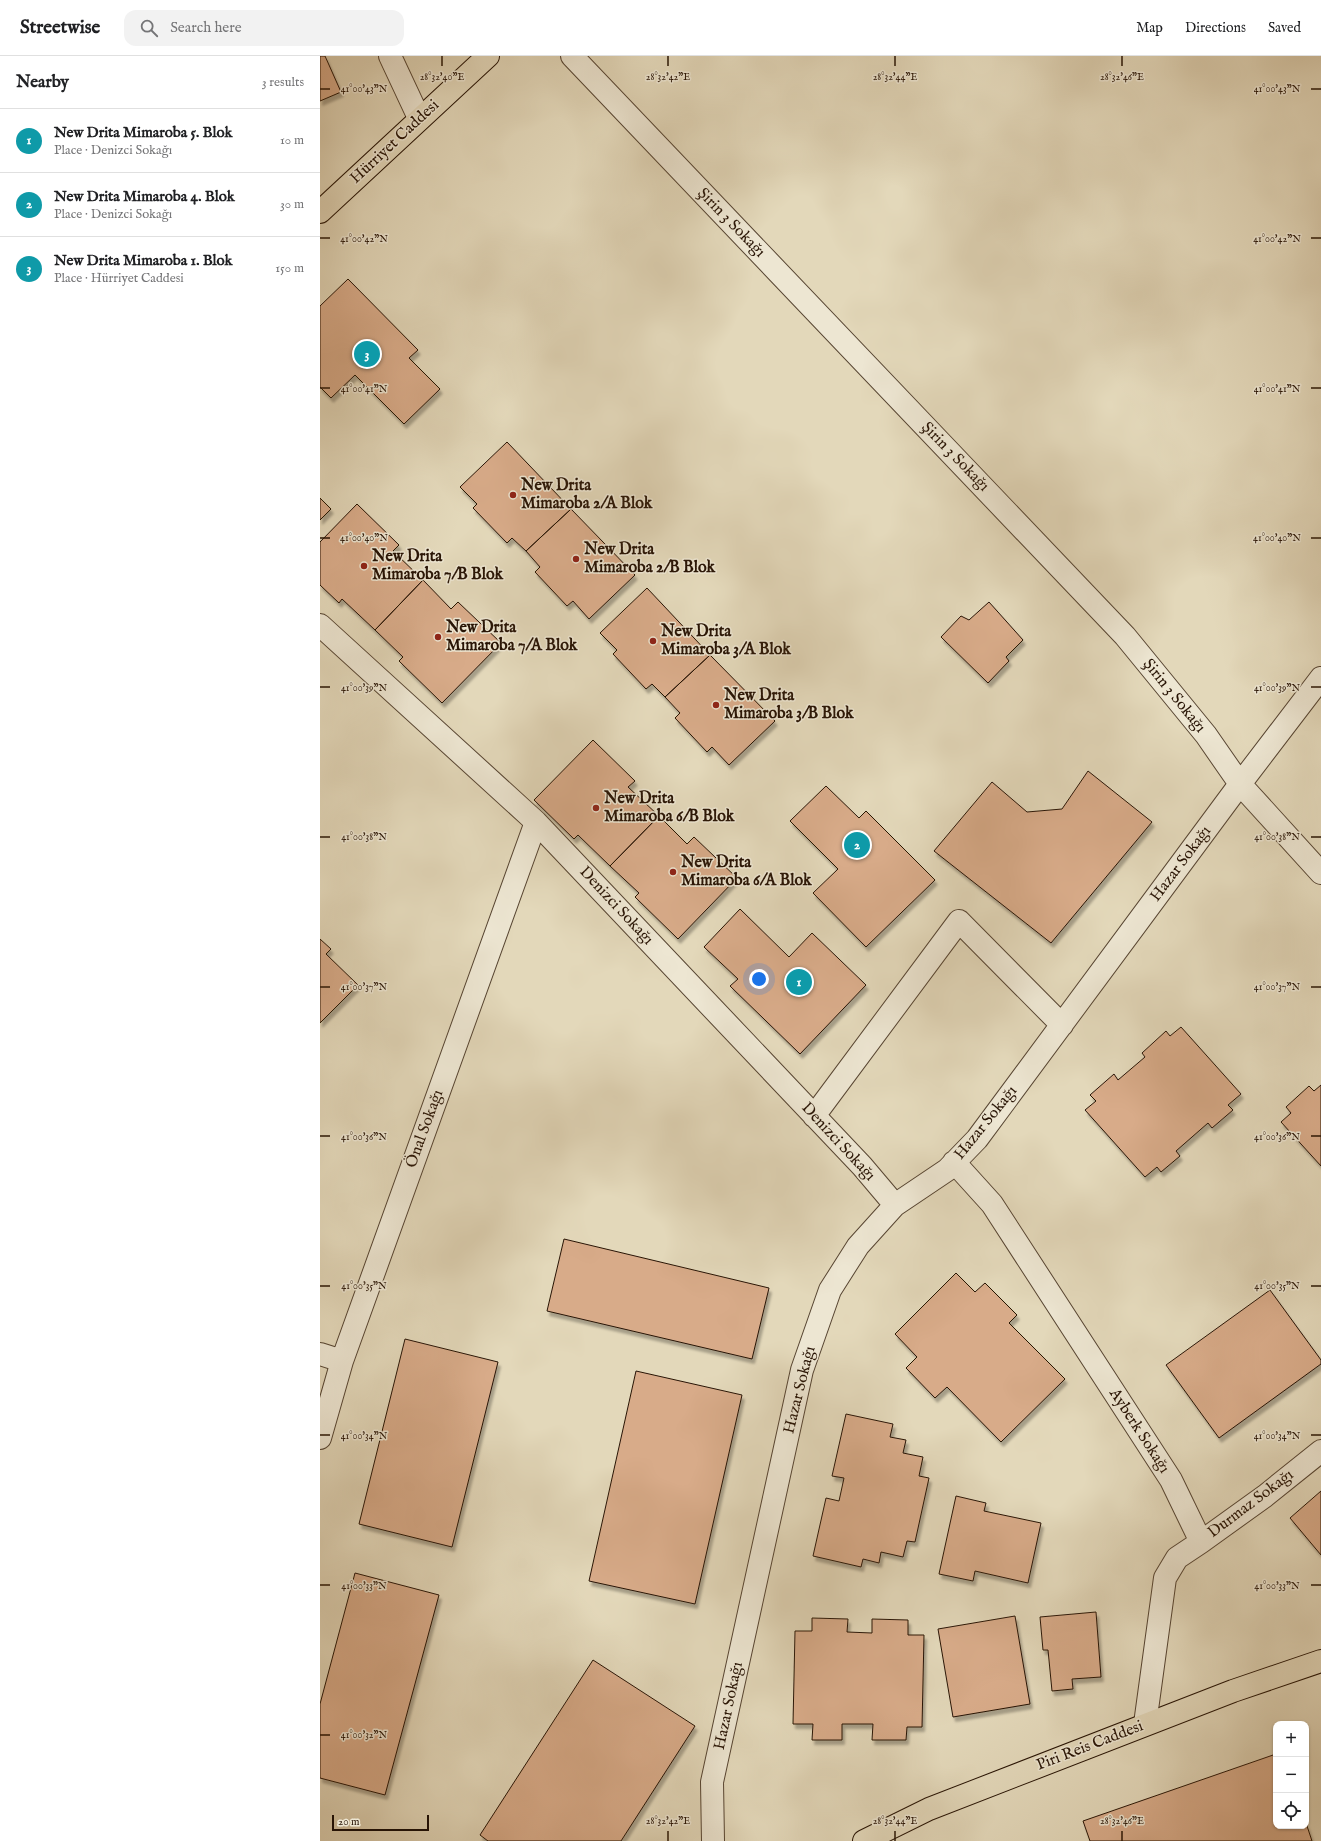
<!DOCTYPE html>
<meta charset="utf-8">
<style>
:root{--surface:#fff;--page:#f2f2f2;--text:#202124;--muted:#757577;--line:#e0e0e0;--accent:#8f2418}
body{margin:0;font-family:"IM FELL English",serif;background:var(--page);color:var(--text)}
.controls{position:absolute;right:12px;bottom:12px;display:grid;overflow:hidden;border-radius:8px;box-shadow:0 1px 3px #0004}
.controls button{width:36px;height:36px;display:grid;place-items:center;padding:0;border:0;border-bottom:1px solid var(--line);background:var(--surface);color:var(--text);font:20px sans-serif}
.scale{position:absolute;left:12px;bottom:10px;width:97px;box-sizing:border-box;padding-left:4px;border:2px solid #281405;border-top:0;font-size:11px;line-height:14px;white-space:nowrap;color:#281405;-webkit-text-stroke:3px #ede6d2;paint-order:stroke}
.you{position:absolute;left:439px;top:923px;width:14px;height:14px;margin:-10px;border:3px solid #fff;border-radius:50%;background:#1a73e8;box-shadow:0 0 0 6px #1a73e833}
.badge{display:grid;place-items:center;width:26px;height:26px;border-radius:50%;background:var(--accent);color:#fff;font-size:13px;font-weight:700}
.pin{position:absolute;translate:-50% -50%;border:2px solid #fff;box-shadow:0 1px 4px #0006}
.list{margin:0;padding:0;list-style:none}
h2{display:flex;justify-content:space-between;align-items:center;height:52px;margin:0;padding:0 16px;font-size:17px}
h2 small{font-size:13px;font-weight:400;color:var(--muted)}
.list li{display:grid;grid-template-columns:26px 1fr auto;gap:12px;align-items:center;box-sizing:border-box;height:64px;padding:0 16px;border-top:1px solid var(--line)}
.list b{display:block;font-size:15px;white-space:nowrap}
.list p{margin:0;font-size:13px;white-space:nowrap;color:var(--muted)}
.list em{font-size:13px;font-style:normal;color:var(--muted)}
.icon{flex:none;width:22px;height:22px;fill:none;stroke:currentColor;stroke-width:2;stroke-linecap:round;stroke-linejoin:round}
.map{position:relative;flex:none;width:1001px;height:1785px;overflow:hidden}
header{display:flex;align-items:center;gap:24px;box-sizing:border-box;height:56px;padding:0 20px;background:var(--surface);border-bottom:1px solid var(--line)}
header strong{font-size:19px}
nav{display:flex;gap:22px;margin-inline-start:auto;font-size:14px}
.search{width:280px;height:36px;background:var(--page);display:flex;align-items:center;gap:10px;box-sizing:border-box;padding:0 14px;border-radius:12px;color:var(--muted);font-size:15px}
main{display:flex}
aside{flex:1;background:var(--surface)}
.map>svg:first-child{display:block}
</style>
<header>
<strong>Streetwise</strong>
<div class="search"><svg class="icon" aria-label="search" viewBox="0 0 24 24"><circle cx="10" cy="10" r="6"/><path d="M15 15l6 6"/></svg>Search here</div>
<nav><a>Map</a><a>Directions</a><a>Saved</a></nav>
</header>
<main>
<aside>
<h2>Nearby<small>3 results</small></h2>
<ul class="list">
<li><span class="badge" style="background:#0f9aa8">1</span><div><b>New Drita Mimaroba 5. Blok</b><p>Place · Denizci Sokağı</p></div><em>10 m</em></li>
<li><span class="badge" style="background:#0f9aa8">2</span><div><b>New Drita Mimaroba 4. Blok</b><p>Place · Denizci Sokağı</p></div><em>30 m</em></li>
<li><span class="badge" style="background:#0f9aa8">3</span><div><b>New Drita Mimaroba 1. Blok</b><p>Place · Hürriyet Caddesi</p></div><em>150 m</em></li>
</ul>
</aside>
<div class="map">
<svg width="1001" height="1785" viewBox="0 0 1001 1785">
<defs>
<filter id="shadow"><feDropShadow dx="2.5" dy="4.5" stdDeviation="1" flood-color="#0004"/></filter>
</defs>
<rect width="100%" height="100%" fill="#e3d8ba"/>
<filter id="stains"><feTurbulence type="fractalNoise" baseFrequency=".005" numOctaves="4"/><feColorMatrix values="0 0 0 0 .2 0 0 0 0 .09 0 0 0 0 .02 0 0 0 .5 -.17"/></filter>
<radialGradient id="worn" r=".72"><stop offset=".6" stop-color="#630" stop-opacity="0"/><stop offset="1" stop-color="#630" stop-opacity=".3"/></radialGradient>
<path fill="#d8ab89" stroke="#281405" filter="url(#shadow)" d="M 0,0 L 5,0 L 21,36 L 0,45 Z
M 28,223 L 98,294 L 89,302 L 120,333 L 84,368 L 35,319 L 11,342 L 0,331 L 0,250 Z
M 187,386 L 251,453 L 206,495 L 192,482 L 187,487 L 153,452 L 157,448 L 140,431 Z
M 0,442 L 11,453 L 0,464 Z
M 37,448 L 79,489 L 73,495 L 103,524 L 55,574 L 22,543 L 19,547 L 0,529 L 0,486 Z
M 251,453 L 315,519 L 269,563 L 253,545 L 247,550 L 215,516 L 220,511 L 206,495 Z
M 103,524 L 131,553 L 138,546 L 181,587 L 122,647 L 79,605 L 83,601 L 55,574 Z
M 327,532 L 390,599 L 345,641 L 332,628 L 326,633 L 293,598 L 297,594 L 280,577 Z
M 669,546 L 703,584 L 686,601 L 689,605 L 668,627 L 621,581 L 641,560 L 649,564 Z
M 390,599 L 455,665 L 409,709 L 392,691 L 387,696 L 355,662 L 360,657 L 345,641 Z
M 273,684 L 315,725 L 308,731 L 339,760 L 290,810 L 258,779 L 254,783 L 214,744 Z
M 768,715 L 832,766 L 731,887 L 614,795 L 672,726 L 707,756 L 742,753 Z
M 506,730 L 539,762 L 546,755 L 615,824 L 546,891 L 493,837 L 518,813 L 470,765 Z
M 339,760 L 367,788 L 374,781 L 417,822 L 358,883 L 315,841 L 319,837 L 290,810 Z
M 420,853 L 469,901 L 492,877 L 546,929 L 480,998 L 410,930 L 418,923 L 384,891 Z
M 0,883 L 11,893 L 6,898 L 38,929 L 0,967 Z
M 861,971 L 921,1038 L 908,1049 L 913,1054 L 892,1072 L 888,1067 L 856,1095 L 860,1100 L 841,1116 L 837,1111 L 825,1121 L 765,1054 L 776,1045 L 770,1039 L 794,1018 L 798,1024 L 825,1001 L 822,997 L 846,975 L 850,980 Z
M 1001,1029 L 1001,1110 L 961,1066 L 971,1057 L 966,1051 L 989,1030 L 994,1035 Z
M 244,1183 L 449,1232 L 432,1303 L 227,1255 Z
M 636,1217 L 655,1236 L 665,1227 L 697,1259 L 689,1267 L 745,1323 L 681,1386 L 627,1331 L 615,1342 L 586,1312 L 597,1301 L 575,1278 Z
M 950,1234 L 1001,1304 L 1001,1308 L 899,1382 L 846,1309 Z
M 85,1283 L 178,1306 L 132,1491 L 39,1468 Z
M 316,1315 L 422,1339 L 375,1548 L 269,1525 Z
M 526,1358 L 573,1368 L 570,1381 L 586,1384 L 583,1397 L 603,1401 L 599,1420 L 609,1422 L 595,1486 L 587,1485 L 583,1501 L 561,1496 L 559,1507 L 543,1503 L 541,1511 L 493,1500 L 506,1442 L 519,1445 L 524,1422 L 512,1420 Z
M 1001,1435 L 1001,1499 L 970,1462 Z
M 636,1440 L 666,1447 L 664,1455 L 721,1467 L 708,1527 L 655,1515 L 653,1525 L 619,1518 Z
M 35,1517 L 119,1539 L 65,1739 L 0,1722 L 0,1648 Z
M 776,1556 L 781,1621 L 752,1623 L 753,1633 L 732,1635 L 728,1594 L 723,1594 L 720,1561 Z
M 695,1560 L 710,1648 L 633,1661 L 618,1573 Z
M 492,1562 L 528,1563 L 527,1576 L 552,1577 L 552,1563 L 588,1564 L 588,1579 L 604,1579 L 602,1671 L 587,1671 L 586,1684 L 552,1684 L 553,1668 L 522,1668 L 522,1684 L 492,1684 L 493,1668 L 473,1668 L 475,1575 L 492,1575 Z
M 273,1604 L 375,1670 L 301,1785 L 168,1785 L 160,1779 Z
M 956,1698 L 956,1770 L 986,1770 L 986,1767 L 992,1785 L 770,1785 L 763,1765 Z"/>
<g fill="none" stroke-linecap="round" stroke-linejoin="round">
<g stroke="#574532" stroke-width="24">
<path id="minor" d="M 70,0 L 99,62
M 252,0 L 805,580 L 886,679 L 920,728 L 1001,817
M 0,569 L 216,766 L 542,1110 L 575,1149
M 494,1060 L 639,865 L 742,969
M 634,1106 L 672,1148 L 851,1424 L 881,1486 L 857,1502 L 845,1522 L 825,1668
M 0,1298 L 22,1305
M 0,1382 L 22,1305 L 216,766
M 881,1486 L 945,1440 L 1001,1395
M 393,1785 L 392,1726 L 404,1671 L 482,1314 L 510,1234 L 538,1190 L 575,1149 L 627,1114 L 657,1083 L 920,728 L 1001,622"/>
</g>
<g stroke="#281405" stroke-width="24">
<path id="major" d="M 0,156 L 168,0
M 544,1785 L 609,1753 L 913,1635 L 1001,1605"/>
</g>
<use href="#minor" stroke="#ede6d2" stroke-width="22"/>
<use href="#major" stroke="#e3d8ba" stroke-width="22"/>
</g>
<path fill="none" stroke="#281405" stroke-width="1.5" d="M 122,0 L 122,10M 348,0 L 348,10M 575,0 L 575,10M 802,0 L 802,10M 0,33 L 10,33M 991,33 L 1001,33M 0,182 L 10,182M 991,182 L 1001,182M 0,332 L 10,332M 991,332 L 1001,332M 0,482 L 10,482M 991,482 L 1001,482M 0,631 L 10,631M 991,631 L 1001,631M 0,781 L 10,781M 991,781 L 1001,781M 0,931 L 10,931M 991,931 L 1001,931M 0,1080 L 10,1080M 991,1080 L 1001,1080M 0,1230 L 10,1230M 991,1230 L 1001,1230M 0,1379 L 10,1379M 991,1379 L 1001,1379M 0,1529 L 10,1529M 991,1529 L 1001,1529M 0,1679 L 10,1679M 348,1775 L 348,1785M 575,1775 L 575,1785M 802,1775 L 802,1785"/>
<g fill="#8f2418" stroke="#ede6d2" stroke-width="1.5">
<circle cx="193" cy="439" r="4"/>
<circle cx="256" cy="503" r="4"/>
<circle cx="44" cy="510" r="4"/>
<circle cx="118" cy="581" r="4"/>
<circle cx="333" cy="585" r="4"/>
<circle cx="396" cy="649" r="4"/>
<circle cx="276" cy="752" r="4"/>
<circle cx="353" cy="816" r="4"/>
</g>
<g text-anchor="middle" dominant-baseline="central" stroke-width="3" stroke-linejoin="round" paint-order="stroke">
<g font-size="16" fill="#281405" stroke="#ede6d2">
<text transform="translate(75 86) rotate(-43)">Hürriyet Caddesi</text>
<text transform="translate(411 167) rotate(46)">Şirin 3 Sokağı</text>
<text transform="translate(635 401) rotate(46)">Şirin 3 Sokağı</text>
<text transform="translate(854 640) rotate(51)">Şirin 3 Sokağı</text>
<text transform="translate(861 808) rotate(-53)">Hazar Sokağı</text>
<text transform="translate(296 850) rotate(47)">Denizci Sokağı</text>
<text transform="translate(666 1067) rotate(-51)">Hazar Sokağı</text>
<text transform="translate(105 1073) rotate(-70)">Önal Sokağı</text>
<text transform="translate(518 1086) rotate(47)">Denizci Sokağı</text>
<text transform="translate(480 1334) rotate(-76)">Hazar Sokağı</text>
<text transform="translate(819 1375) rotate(57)">Ayberk Sokağı</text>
<text transform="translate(931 1448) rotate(-37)">Durmaz Sokağı</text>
<text transform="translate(409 1650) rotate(-78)">Hazar Sokağı</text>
<text transform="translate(770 1690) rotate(-21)">Piri Reis Caddesi</text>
</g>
<g font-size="16" font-weight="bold" fill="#281405" stroke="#ede6d2" text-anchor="start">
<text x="201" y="430">New Drita<tspan x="201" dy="18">Mimaroba 2/A Blok</tspan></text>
<text x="264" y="494">New Drita<tspan x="264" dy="18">Mimaroba 2/B Blok</tspan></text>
<text x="52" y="501">New Drita<tspan x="52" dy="18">Mimaroba 7/B Blok</tspan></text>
<text x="126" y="572">New Drita<tspan x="126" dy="18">Mimaroba 7/A Blok</tspan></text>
<text x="341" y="576">New Drita<tspan x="341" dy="18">Mimaroba 3/A Blok</tspan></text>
<text x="404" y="640">New Drita<tspan x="404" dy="18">Mimaroba 3/B Blok</tspan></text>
<text x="284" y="743">New Drita<tspan x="284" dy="18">Mimaroba 6/B Blok</tspan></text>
<text x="361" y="807">New Drita<tspan x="361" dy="18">Mimaroba 6/A Blok</tspan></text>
</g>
</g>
<g font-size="10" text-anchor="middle" fill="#281405" stroke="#ede6d2" stroke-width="3" stroke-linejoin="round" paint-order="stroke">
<text x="122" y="24">28°32'40"E</text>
<text x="348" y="24">28°32'42"E</text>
<text x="575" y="24">28°32'44"E</text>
<text x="802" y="24">28°32'46"E</text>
<text x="44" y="36">41°00'43"N</text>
<text x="957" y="36">41°00'43"N</text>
<text x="44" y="186">41°00'42"N</text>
<text x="957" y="186">41°00'42"N</text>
<text x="44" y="336">41°00'41"N</text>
<text x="957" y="336">41°00'41"N</text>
<text x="44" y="485">41°00'40"N</text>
<text x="957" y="485">41°00'40"N</text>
<text x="44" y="635">41°00'39"N</text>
<text x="957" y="635">41°00'39"N</text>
<text x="44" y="784">41°00'38"N</text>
<text x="957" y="784">41°00'38"N</text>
<text x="44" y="934">41°00'37"N</text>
<text x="957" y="934">41°00'37"N</text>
<text x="44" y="1084">41°00'36"N</text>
<text x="957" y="1084">41°00'36"N</text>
<text x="44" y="1233">41°00'35"N</text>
<text x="957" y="1233">41°00'35"N</text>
<text x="44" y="1383">41°00'34"N</text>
<text x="957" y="1383">41°00'34"N</text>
<text x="44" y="1533">41°00'33"N</text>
<text x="957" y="1533">41°00'33"N</text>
<text x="44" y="1682">41°00'32"N</text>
<text x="348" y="1768">28°32'42"E</text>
<text x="575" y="1768">28°32'44"E</text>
<text x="802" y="1768">28°32'46"E</text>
</g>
<rect width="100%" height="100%" filter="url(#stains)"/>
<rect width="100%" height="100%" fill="url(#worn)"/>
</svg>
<div class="controls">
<button>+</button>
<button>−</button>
<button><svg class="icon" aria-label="locate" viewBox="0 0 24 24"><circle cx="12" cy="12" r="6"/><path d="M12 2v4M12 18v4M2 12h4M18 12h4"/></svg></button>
</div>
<div class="scale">20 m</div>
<div class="you"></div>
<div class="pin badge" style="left:479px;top:926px;background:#0f9aa8">1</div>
<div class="pin badge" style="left:537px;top:789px;background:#0f9aa8">2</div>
<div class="pin badge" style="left:47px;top:298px;background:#0f9aa8">3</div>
</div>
</main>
